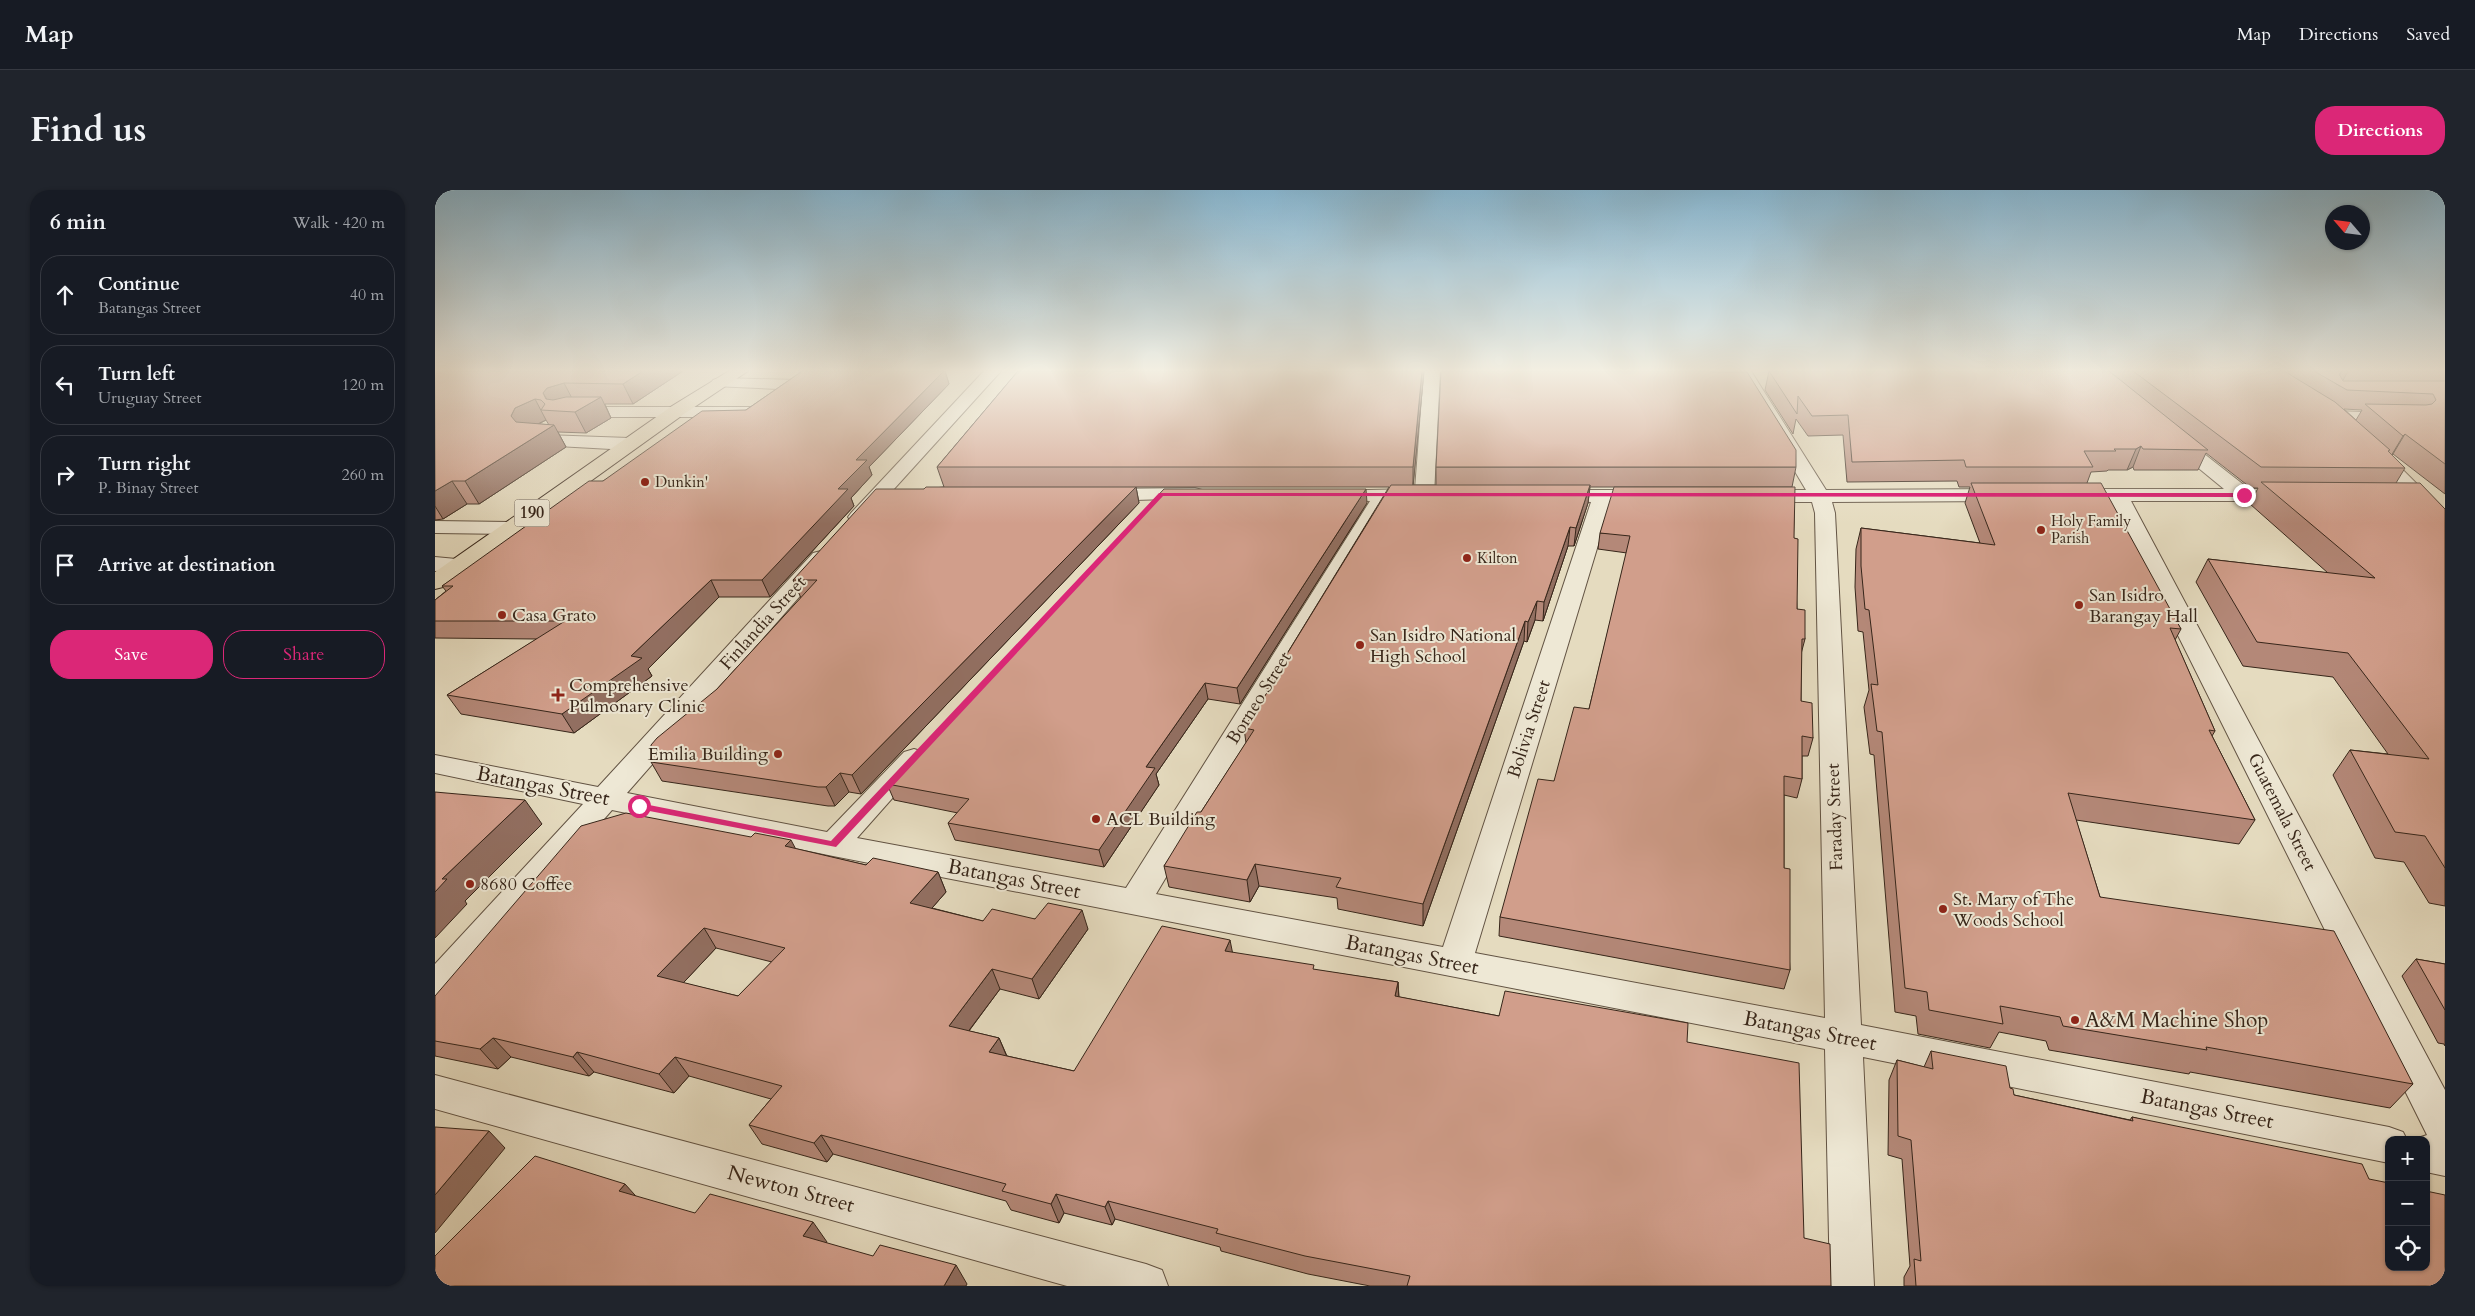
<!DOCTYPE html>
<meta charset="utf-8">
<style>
:root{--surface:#171b24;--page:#20242c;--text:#f1f3f6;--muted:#9ea1a6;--line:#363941;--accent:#db2777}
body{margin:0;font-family:Cardo,serif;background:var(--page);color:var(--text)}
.controls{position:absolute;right:15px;bottom:15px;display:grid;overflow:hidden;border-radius:10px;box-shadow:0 1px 4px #0004}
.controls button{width:45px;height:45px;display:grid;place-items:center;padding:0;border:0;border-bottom:1px solid var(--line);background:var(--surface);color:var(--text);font:25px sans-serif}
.compass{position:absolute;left:1890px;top:15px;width:45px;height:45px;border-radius:50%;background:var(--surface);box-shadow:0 1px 4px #0004;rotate:298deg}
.stop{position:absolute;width:15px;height:15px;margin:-11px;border:4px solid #db2777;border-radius:50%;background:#fff}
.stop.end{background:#db2777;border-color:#fff;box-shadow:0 1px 5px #0008}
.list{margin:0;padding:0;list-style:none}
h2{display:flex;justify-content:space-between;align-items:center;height:65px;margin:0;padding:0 20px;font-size:21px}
h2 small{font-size:16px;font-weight:400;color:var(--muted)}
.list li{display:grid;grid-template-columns:32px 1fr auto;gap:15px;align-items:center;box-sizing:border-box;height:80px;margin:0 10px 10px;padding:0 10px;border:1px solid var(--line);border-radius:20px}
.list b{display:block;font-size:19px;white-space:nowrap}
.list p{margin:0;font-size:16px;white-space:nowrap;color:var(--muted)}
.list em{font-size:16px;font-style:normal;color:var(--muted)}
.actions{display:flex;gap:10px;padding:15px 20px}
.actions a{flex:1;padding:11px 0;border:1px solid var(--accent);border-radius:20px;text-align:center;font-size:18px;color:var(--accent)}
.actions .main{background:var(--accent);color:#fff}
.icon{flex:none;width:28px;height:28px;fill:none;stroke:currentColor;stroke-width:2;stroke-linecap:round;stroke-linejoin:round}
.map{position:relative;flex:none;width:2010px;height:1096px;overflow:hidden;border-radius:20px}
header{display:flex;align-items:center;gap:30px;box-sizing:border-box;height:70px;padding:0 25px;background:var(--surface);border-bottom:1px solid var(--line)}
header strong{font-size:24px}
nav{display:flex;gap:28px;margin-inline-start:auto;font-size:18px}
.intro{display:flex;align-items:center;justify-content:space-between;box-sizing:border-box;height:120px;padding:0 30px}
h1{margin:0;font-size:35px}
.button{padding:12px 22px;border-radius:20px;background:var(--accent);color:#fff;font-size:18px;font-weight:700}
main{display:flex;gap:30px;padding:0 30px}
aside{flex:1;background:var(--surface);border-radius:20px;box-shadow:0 1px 4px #0004}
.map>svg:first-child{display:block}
</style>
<header>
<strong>Map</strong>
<nav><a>Map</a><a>Directions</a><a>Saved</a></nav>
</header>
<div class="intro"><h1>Find us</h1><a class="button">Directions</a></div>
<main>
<aside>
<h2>6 min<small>Walk · 420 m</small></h2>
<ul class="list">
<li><svg class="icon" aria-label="ahead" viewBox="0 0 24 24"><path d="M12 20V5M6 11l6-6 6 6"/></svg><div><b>Continue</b><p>Batangas Street</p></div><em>40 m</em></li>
<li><svg class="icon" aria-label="left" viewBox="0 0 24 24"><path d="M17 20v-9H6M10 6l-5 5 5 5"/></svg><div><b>Turn left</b><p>Uruguay Street</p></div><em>120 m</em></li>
<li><svg class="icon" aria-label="right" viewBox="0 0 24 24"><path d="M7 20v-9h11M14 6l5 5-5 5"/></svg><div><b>Turn right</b><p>P. Binay Street</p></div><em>260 m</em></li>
<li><svg class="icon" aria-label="arrive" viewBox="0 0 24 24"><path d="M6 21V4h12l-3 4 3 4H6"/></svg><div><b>Arrive at destination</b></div></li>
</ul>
<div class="actions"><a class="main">Save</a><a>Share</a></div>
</aside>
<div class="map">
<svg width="2010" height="1096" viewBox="0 0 2010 1096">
<rect width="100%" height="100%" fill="#e5dbbf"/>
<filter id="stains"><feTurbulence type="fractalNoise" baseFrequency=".004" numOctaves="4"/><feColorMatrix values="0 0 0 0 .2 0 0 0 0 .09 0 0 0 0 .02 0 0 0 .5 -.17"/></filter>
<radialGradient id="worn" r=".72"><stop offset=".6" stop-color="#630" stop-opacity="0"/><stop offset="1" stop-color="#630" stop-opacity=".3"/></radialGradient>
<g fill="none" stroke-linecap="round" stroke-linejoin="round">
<g stroke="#625343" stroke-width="2">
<path id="minor" d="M 549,181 L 566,181 L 430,331 L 423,333 L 416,331 L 413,327 L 416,323 Z
M 989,181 L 1005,181 L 999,305 L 996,309 L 955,311 L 721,704 L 1008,757 L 1156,312 L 1109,310 L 1106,306 L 1109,302 L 1116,300 L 1213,300 L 1220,302 L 1223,306 L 1220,310 L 1176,312 L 1040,763 L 1390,828 L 1380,323 L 1377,312 L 1323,312 L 1316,310 L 1313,306 L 1316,302 L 1323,300 L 1371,300 L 1300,181 L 1316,181 L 1391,300 L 1570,299 L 1577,301 L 1580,305 L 1577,309 L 1570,311 L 1397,312 L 1400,323 L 1426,835 L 1954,937 L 1968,942 L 1972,950 L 1954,950 L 1954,973 L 1428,867 L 1439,1096 L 1395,1096 L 1390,859 L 398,666 L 177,620 L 12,808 L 0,812 L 0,774 L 148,614 L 0,583 L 0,565 L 163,597 L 378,363 L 386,361 L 394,363 L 397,368 L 394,373 L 192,603 L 392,642 L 469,562 L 479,559 L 489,562 L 493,568 L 422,648 L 691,698 L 935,311 L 886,309 L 883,305 L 886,301 L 980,299 Z
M 284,188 L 362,190 L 368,191 L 370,195 L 328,226 L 322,227 L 137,227 L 131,226 L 128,222 L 131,218 L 137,217 L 318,217 L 344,199 L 278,196 L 276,193 L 278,190 Z
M 1897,221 L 1961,223 L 1967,224 L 1970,228 L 1967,232 L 1961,233 L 1891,230 L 1888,226 L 1891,222 Z
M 103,237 L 109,238 L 112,242 L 110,245 L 194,248 L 200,250 L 203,254 L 200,258 L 194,260 L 104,255 L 93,252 L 90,248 L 97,238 Z
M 1739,244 L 1745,245 L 1814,299 L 1858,299 L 1865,301 L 1868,305 L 1865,309 L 1858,311 L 1696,311 L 2010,900 L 2010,986 L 1991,982 L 1991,950 L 1977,950 L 1992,945 L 1676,311 L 1629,309 L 1626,305 L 1629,301 L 1636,299 L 1789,299 L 1733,253 L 1730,249 L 1733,245 Z
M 1937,254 L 1944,256 L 2010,322 L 2010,340 L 2003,338 L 1930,264 L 1928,260 L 1930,256 Z
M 760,298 L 767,300 L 770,304 L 767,308 L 666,311 L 659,309 L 656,305 L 659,301 L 666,299 Z
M 0,331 L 75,332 L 82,334 L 85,338 L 82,342 L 75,344 L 0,343 Z
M 0,367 L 32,370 L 35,375 L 32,380 L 0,381 Z
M 0,885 L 711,1074 L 727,1080 L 733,1096 L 632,1096 L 0,919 Z"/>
</g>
<g stroke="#37261a" stroke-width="2">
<path id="major" d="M 294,181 L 313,181 L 249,224 L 8,397 L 0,399 L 0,382 L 237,216 Z"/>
</g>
<use href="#minor" fill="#eee8d5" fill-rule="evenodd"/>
<use href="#major" fill="#e5dbbf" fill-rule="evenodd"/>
</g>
<path fill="#b48878" stroke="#37261a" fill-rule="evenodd" d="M 0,181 L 248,181 L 198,214 L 170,214 L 176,228 L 151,243 L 123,242 L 131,257 L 44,314 L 32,314 L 8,329 L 0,330 ZM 111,230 L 114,235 L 104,234 Z
M 366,181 L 510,181 L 514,194 L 434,277 L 437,285 L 416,308 L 419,316 L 335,407 L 284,407 L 213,479 L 217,486 L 139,543 L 26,524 L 12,505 L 102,449 L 0,448 L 0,410 L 11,401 L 7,396 L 168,291 L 311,220 L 366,182 Z
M 583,181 L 989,181 L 978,295 L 1001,295 L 1001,277 L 1361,277 L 1357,297 L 1155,297 L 1153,313 L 1139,356 L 1133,356 L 1108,431 L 1100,430 L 1092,452 L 1089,451 L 988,736 L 903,719 L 902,708 L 824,696 L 815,712 L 734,697 L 729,676 L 766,622 L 811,553 L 809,538 L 832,503 L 831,498 L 954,297 L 701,297 L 704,313 L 426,604 L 414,602 L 400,616 L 393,616 L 227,591 L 216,572 L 282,499 L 366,408 L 358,390 L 489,299 L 509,297 L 502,277 Z
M 1334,181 L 2010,181 L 2010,304 L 1958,264 L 1957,265 L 1970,278 L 1961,293 L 2010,319 L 2010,716 L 1994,713 L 1969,672 L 1940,668 L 1898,585 L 1915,560 L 1953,564 L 1898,487 L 1808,476 L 1761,392 L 1773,369 L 1893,383 L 1815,314 L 1823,298 L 1816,298 L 1771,263 L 1763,280 L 1699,280 L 1698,277 L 1692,280 L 1673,280 L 1672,281 L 1656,282 L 1652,293 L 1746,439 L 1740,450 L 1780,541 L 1777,546 L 1820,630 L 1804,654 L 1641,630 L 1665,707 L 1978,894 L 1955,918 L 1755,882 L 1754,884 L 1614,860 L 1611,851 L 1564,842 L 1555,858 L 1483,844 L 1481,826 L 1460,822 L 1439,565 L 1435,564 L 1429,517 L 1434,500 L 1428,442 L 1423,441 L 1420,397 L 1421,359 L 1426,338 L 1545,353 L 1530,313 L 1535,297 L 1524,297 L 1522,291 L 1412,292 L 1408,245 L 1373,246 L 1361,229 L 1358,244 L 1330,200 ZM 1909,219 L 1927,220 L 1921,230 Z
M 932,313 L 805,514 L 773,509 L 721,584 L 724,595 L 669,677 L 520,650 L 513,633 L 523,623 L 459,610 L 452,594 Z
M 1165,343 L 1359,348 L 1362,419 L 1370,449 L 1366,464 L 1366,511 L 1378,548 L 1373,566 L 1367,566 L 1367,589 L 1362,608 L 1349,605 L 1349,678 L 1355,780 L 1349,799 L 1064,746 L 1065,727 L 1119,591 L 1154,519 L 1192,363 L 1163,359 Z
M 360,659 L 431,675 L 503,682 L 511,702 L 497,718 L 548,731 L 600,729 L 653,739 L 604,809 L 565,799 L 534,841 L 564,848 L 572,866 L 639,881 L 797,763 L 880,780 L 963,792 L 964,807 L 1064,826 L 1252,852 L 1369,1048 L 1396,1096 L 935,1096 L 873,1084 L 786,1061 L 785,1057 L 680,1029 L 677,1035 L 629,1023 L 624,1033 L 576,1020 L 571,1011 L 398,964 L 392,972 L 327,954 L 314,935 L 336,909 L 254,886 L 239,903 L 159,882 L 154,886 L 76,867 L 63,879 L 0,866 L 0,806 ZM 281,758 L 337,772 L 303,806 L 248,793 Z
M 1981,769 L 2010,774 L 2010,856 L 2009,854 L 2003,853 L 1967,786 Z
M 1496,861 L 1575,898 L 1579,905 L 1695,930 L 1697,927 L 1934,989 L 2010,1096 L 1469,1096 L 1469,1087 L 1475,1076 L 1467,969 L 1453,965 L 1454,890 L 1462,870 L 1489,877 Z"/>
<path fill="#926f61" stroke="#37261a" d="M 208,181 L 248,181 L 198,214 L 188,194 Z
M 509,181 L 510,181 L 514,194 L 434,277 L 437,285 L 416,308 L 419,316 L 335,407 L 327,390 L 403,299 L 421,270 Z
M 987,181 L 989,181 L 978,297 L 978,277 Z
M 1907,181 L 1913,181 L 1905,196 L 1900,193 Z
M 129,193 L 140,214 L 118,220 L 108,203 L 112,198 Z
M 166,207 L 176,228 L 151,243 L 140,222 Z
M 100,209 L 111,230 L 92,239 L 88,247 L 76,226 L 80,218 Z
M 119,235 L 131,257 L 44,314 L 30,291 Z
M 1970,244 L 1958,264 L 1956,266 L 1968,246 Z
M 1706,256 L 1698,277 L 1692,280 L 1701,259 Z
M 17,291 L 32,314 L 8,329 L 0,316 L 0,301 Z
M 1155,295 L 1153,313 L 1139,356 L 1141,338 Z
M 701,297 L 704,313 L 426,604 L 417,585 Z
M 931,299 L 932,313 L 805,514 L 802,498 Z
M 1135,337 L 1133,356 L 1108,431 L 1109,412 Z
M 276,390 L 284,407 L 213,479 L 217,486 L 139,543 L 127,524 L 196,466 Z
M 1102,411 L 1100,430 L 1092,452 L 1093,432 Z
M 1090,431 L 1089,451 L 988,736 L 988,714 Z
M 770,493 L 773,509 L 721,584 L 724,595 L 669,677 L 664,660 L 711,577 Z
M 405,583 L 414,602 L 400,616 L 391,597 Z
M 90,610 L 107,634 L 30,711 L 32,714 L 0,748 L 0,702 L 7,689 Z
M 356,650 L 366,669 L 350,656 Z
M 820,674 L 824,696 L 815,712 L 812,690 Z
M 503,682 L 511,702 L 484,733 L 475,713 Z
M 647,720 L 653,739 L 604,809 L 597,789 Z
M 269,738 L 281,758 L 236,806 L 222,786 Z
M 795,750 L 799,770 L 790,761 Z
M 557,779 L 565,799 L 523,855 L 514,836 Z
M 963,792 L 964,812 L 960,806 Z
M 58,848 L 76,867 L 63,879 L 45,859 Z
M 564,848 L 572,867 L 554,862 Z
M 142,862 L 159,882 L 154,886 L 138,867 Z
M 240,867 L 254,886 L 239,903 L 224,884 Z
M 54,941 L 70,958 L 0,1043 L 0,1005 Z
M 386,945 L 398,964 L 392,972 L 379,953 Z
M 190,994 L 208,1014 L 184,1001 Z
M 621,1004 L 629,1023 L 624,1033 L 616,1014 Z
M 673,1011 L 680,1029 L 677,1035 L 670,1017 Z
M 378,1032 L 392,1052 L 383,1066 L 368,1046 Z
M 521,1075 L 532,1094 L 531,1096 L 509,1096 Z"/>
<path fill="#d19e8b" stroke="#37261a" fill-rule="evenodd" d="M 0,181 L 208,181 L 188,194 L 129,193 L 112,198 L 108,203 L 111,209 L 118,210 L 131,207 L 166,207 L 140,222 L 106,220 L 110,214 L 106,210 L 100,209 L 80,218 L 76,226 L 81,232 L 119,235 L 30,291 L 17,291 L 0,301 Z
M 366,181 L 509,181 L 421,270 L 432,270 L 403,299 L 413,299 L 327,390 L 276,390 L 196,466 L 207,468 L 127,524 L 12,505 L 130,431 L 0,431 L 0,410 L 18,396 L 7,396 L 154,291 L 168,291 L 267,221 L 311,220 L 366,182 Z
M 583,181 L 987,181 L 978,277 L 502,277 Z
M 1006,181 L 1276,181 L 1277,182 L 1312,182 L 1361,260 L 1361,277 L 1001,277 Z
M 1334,181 L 1674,181 L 1773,260 L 1708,259 L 1706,256 L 1701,259 L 1679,259 L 1681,261 L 1649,261 L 1658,277 L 1531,277 L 1529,270 L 1417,272 L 1413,225 L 1377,226 L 1363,206 L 1362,224 Z
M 1698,181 L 1849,181 L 1900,212 L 1955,260 L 1953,261 L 1970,278 L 1826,277 Z
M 1879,181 L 1907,181 L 1904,184 L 1908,191 L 2010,191 L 2010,274 L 1970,244 L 1968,246 L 1930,214 L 1991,215 L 1997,214 L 2001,210 L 1998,204 L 1912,200 Z
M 1826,292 L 1985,293 L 2010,319 L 2010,678 L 1990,646 L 1960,642 L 1915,560 L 1994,569 L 1913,463 L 1822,452 L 1773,369 L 1940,388 Z
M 1536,293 L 1666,293 L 1746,439 L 1735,438 L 1780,541 L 1774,540 L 1820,630 L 1633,603 L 1665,707 L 1899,741 L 1978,894 L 1771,857 L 1772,860 L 1628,836 L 1625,827 L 1565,816 L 1568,834 L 1494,820 L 1492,802 L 1470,798 L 1447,542 L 1442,541 L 1436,494 L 1443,495 L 1434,420 L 1430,419 L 1426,376 L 1426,338 L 1560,355 Z
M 956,295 L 1155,295 L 1141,338 L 1135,337 L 1109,412 L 1102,411 L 1093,432 L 1090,431 L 988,714 L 901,697 L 906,688 L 820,674 L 812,690 L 729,676 L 762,622 L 766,622 L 819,540 L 809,538 L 835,498 L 831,498 Z
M 491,297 L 701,297 L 417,585 L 405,583 L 391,597 L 383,597 L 216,572 L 216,555 L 222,548 L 282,499 L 382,390 L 358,390 L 441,299 L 489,299 Z
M 1179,297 L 1360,297 L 1359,348 L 1363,349 L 1362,419 L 1370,420 L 1370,449 L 1367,449 L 1366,511 L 1377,513 L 1378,548 L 1367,546 L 1367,589 L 1349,586 L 1349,678 L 1355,679 L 1355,780 L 1065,727 L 1103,589 L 1119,591 L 1139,517 L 1154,519 L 1195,346 L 1165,343 Z
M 729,299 L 931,299 L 802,498 L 770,493 L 711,577 L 720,578 L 664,660 L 513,633 L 534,609 L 452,594 Z
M 0,602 L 90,610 L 7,689 L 12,689 L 0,702 Z
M 191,623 L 316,647 L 320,643 L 356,650 L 350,656 L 431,675 L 438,668 L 503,682 L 475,713 L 548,731 L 557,719 L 600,729 L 613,713 L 647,720 L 597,789 L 557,779 L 514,836 L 564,848 L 554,862 L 639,881 L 727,736 L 795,750 L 790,761 L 879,775 L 878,779 L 963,792 L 960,806 L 1064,826 L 1070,801 L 1253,833 L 1252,852 L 1364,873 L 1369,1048 L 1395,1054 L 1396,1096 L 972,1096 L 975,1086 L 870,1066 L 781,1043 L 783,1039 L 673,1011 L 670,1017 L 621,1004 L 616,1014 L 567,1001 L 571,994 L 386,945 L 379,953 L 314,935 L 347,896 L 240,867 L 224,884 L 142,862 L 138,867 L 58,848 L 45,859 L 0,851 L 0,806 L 146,636 ZM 269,738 L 350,758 L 303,806 L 222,786 Z
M 1981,769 L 2010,774 L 2010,820 Z
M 1496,861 L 1571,876 L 1575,898 L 1578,899 L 1579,905 L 1698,931 L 1697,927 L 1927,974 L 1934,989 L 1954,993 L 1954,1077 L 1991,1077 L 1991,1001 L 2010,1005 L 2010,1096 L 1481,1096 L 1479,1069 L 1486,1071 L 1476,950 L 1463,946 L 1462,870 L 1498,879 Z
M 0,937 L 54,941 L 0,1005 Z
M 100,966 L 190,994 L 184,1001 L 260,1023 L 275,1004 L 378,1032 L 368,1046 L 438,1066 L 445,1055 L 521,1075 L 509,1096 L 0,1096 L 0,1066 Z"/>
<linearGradient id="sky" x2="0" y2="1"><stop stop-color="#87b7d2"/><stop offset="0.54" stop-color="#f3efe2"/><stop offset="1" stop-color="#f3efe2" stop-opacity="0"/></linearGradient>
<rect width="2010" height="334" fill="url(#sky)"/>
<path fill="#db2777" d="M 724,303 L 1809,303 L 1812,305 L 1809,307 L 728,306 L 401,657 L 204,619 L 200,616 L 204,613 L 396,651 Z"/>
<g fill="#8f2418" stroke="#eee8d5" stroke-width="2">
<circle cx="210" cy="292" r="5"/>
<circle cx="1606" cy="340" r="5"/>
<circle cx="1032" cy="368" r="5"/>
<circle cx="1644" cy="415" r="5"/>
<circle cx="67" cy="425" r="5"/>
<circle cx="925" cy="455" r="5"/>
<path d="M120.5 497.5h5v5h5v5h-5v5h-5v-5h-5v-5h5z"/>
<circle cx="343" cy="564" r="5"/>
<circle cx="661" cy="629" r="5"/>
<circle cx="35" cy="694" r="5"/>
<circle cx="1508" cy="719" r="5"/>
<circle cx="1640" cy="830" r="5"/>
</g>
<g text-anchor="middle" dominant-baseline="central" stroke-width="4" stroke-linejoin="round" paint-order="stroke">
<g font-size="15" fill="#37261a" stroke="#eee8d5" text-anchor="start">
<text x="220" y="292">Dunkin'</text>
<text x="1616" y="331">Holy Family<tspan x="1616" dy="17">Parish</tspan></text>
<text x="1042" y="368">Kilton</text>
</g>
<rect fill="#eee8d5" stroke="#6e6052" stroke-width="1" x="79.5" y="309.5" width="35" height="27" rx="4"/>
<g font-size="16" font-weight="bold" fill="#37261a">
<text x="97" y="323">190</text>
</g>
<g font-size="18" fill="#37261a" stroke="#eee8d5" text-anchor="start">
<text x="1654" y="405">San Isidro<tspan x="1654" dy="21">Barangay Hall</tspan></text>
<text x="77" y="425">Casa Grato</text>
<text x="935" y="445">San Isidro National<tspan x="935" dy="21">High School</tspan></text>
<text x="134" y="495">Comprehensive<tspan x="134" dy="21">Pulmonary Clinic</tspan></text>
<text x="333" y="564" text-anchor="end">Emilia Building</text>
<text x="671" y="629">ACL Building</text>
<text x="45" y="694">8680 Coffee</text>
<text x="1518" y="709">St. Mary of The<tspan x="1518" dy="21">Woods School</tspan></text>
</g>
<g font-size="18" fill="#37261a" stroke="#eee8d5">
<text transform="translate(328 433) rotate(-48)">Finlandia Street</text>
<text transform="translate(824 508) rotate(-58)">Borneo Street</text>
<text transform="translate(1094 539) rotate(-72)">Bolivia Street</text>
<text transform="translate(1847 622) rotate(63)">Guatemala Street</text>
<text transform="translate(1400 627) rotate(-92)">Faraday Street</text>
</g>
<g font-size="21" fill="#37261a" stroke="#eee8d5">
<text transform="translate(108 596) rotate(11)">Batangas Street</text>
<text transform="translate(579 689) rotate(11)">Batangas Street</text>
<text transform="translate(977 765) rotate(11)">Batangas Street</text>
<text transform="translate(1375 841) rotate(11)">Batangas Street</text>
<text transform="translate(1772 919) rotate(11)">Batangas Street</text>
<text transform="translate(356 999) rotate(15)">Newton Street</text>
</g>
<g font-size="21" fill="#37261a" stroke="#eee8d5" text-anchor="start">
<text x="1650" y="830">A&amp;M Machine Shop</text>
</g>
</g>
<rect width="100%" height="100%" filter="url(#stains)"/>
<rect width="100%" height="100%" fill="url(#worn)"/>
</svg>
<div class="controls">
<button>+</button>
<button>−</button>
<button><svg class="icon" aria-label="locate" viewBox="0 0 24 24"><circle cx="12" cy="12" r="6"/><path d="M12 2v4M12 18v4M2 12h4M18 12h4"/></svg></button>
</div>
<svg class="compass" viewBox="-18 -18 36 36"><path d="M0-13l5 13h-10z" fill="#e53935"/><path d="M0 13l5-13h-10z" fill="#9ea1a6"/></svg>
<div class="stop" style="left:204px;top:616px"></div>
<div class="stop end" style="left:1809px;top:305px"></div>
</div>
</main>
